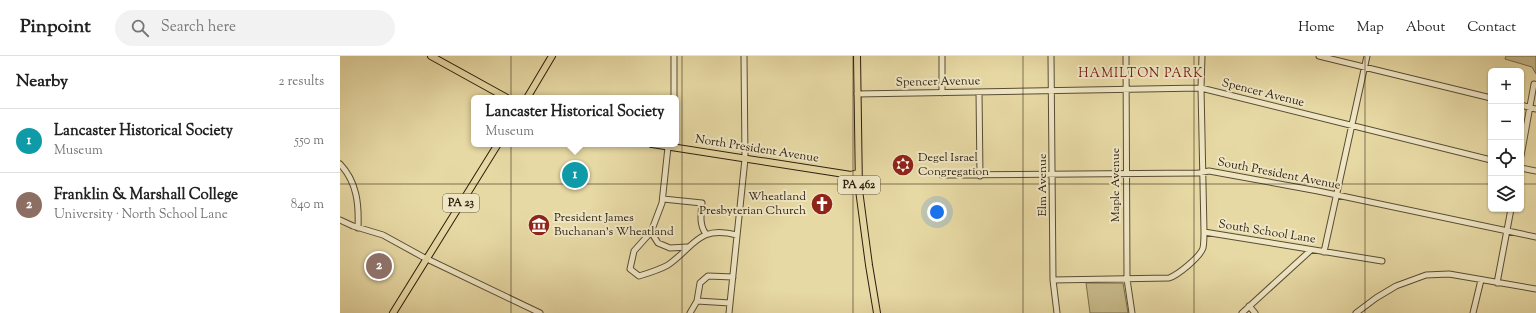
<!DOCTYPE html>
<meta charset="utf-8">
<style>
:root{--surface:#fff;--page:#f2f2f2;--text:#222;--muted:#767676;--line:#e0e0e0;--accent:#8f2418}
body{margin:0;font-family:"Sorts Mill Goudy",serif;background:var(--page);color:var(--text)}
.controls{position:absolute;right:12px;top:12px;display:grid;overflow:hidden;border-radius:6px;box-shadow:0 1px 3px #0004}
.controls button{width:36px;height:36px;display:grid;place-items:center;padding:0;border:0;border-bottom:1px solid var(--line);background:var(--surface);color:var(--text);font:20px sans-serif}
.you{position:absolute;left:597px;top:156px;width:14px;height:14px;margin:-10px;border:3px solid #fff;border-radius:50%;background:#1a73e8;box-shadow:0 0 0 6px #1a73e833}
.badge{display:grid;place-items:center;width:26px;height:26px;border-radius:50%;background:var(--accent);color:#fff;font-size:13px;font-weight:700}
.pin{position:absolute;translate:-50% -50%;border:2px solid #fff;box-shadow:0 1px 4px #0006}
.popup{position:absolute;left:131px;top:39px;width:208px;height:52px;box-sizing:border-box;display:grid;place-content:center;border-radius:6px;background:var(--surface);filter:drop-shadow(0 1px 3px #0005);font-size:13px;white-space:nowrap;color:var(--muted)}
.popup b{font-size:15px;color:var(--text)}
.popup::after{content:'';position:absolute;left:50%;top:100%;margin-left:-8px;border:8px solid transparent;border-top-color:var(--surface)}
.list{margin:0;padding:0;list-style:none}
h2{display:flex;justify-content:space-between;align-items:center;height:52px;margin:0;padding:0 16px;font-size:17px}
h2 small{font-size:13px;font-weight:400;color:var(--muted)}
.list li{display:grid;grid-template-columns:26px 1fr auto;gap:12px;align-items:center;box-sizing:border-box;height:64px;padding:0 16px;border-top:1px solid var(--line)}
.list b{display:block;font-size:15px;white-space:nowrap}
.list p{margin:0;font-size:13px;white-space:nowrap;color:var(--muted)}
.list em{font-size:13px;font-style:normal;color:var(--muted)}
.icon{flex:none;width:22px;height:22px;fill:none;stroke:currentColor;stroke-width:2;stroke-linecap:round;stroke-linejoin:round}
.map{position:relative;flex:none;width:1196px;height:257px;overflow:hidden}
header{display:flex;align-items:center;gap:24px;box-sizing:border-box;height:56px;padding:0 20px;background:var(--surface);border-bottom:1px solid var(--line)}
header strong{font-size:19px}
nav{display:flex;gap:22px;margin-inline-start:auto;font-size:14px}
.search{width:280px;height:36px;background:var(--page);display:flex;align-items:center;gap:10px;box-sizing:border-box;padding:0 14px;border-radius:22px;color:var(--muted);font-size:15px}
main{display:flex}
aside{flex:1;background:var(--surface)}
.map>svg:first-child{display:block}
</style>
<header>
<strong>Pinpoint</strong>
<div class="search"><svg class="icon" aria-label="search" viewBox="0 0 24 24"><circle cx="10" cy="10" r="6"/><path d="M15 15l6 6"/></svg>Search here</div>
<nav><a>Home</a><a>Map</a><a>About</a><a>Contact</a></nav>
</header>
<main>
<aside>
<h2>Nearby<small>2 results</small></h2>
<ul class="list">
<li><span class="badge" style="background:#0f9aa8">1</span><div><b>Lancaster Historical Society</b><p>Museum</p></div><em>550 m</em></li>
<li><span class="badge" style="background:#8d6e63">2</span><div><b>Franklin &amp; Marshall College</b><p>University · North School Lane</p></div><em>840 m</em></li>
</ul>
</aside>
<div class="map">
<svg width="1196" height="257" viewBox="0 0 1196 257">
<rect width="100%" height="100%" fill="#e7d9a4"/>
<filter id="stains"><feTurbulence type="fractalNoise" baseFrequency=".005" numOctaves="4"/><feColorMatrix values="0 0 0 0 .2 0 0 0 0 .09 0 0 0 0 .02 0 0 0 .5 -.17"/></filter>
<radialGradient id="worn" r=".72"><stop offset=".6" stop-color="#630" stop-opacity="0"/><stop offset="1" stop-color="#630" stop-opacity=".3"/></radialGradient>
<path fill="#c7b98a" stroke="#786b4c" d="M 1166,0 L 1196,0 L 1196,18 L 1192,11 L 1165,3 Z
M 746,227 L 783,227 L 788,257 L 750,257 Z"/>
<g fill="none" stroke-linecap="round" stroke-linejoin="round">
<g stroke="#594c34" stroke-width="7">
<path id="minor" d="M 334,0 L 334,42
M 602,0 L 602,37
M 711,0 L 713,224 L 717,257
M 786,0 L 787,223 L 792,257
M 979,0 L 1151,42
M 639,36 L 640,120
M 517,38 L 861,32 L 1151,104
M 1181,49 L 1196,53
M 328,91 L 322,147 L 311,176 L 294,195 L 290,213 L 299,220 C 309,217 319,214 328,209 C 355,190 358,169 397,179
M 1181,100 L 1194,28
M 0,108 C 17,126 19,148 18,172
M 1181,112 L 1196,115
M 602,119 L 858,117 L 869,115 L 978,135 L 1196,181
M 323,143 L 362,147 C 361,158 359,169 366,178
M 0,164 L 13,170 L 43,179 L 83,201 L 200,257
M 311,176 L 318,187 L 330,192 L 347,191
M 864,176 L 1042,205
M 984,196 L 1027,0
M 713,224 L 829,222 C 838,219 860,201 863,192 C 864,187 864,181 864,176 L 861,32 L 862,0
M 1157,227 L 1171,153
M 357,245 L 390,247
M 909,250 L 915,257
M 350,257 L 357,245 L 360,227 L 368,220 L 393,221
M 389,257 L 405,103 L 404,0
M 902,257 L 971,194
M 1016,257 L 1036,242 L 1056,230 L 1086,219 L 1109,218 L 1196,233
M 1133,257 L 1141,224"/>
</g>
<g stroke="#2a1d0e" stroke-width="8">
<path id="major" d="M 91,0 L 167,42
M 517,0 L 519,134 L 529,209 L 537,257
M 187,42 L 212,0
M 312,88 L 511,119 L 518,117
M 53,257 L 158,88"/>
</g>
<use href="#minor" stroke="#efe6c4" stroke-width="5"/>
<use href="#major" stroke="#e7d9a4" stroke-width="6"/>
</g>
<path fill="none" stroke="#2a1d0e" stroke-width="1" stroke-opacity="0.55" d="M 171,0 L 171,257M 342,0 L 342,257M 513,0 L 513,257M 683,0 L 683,257M 854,0 L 854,257M 1025,0 L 1025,257M 0,128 L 1151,128M 1181,128 L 1196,128"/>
<defs>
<g id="synagogue-disc" transform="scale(1.15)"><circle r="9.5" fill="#8f2418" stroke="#efe6c4"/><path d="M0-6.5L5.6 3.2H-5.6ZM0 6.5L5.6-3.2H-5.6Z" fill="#fff"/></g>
<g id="church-disc" transform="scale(1.15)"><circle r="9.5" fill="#8f2418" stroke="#efe6c4"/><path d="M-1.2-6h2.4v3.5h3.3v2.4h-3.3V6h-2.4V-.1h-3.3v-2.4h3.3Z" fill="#fff"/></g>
<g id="museum-disc" transform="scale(1.15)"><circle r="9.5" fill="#8f2418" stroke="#efe6c4"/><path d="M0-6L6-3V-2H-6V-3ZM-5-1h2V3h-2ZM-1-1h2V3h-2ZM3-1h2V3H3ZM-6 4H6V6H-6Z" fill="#fff"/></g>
</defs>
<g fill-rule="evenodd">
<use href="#synagogue-disc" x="563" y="109"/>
<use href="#church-disc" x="482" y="148"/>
<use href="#museum-disc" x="199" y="169"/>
</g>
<g text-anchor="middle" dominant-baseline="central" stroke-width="4" stroke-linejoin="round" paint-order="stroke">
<g fill="#efe6c4" stroke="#655945" stroke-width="1">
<rect x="498" y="120" width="42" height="18" rx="3"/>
<rect x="103" y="138" width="36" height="18" rx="3"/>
</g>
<g font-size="11" font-weight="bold" fill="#2a1d0e">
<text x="519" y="129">PA 462</text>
<text x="121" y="147">PA 23</text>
</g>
<g font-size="12" fill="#2a1d0e" stroke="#efe6c4">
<text transform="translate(598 26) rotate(-1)">Spencer Avenue</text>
<text transform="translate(923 37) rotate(14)">Spencer Avenue</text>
<text transform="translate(417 93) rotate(9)">North President Avenue</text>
<text transform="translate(939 118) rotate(11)">South President Avenue</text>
<text transform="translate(703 129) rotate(-90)">Elm Avenue</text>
<text transform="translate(776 129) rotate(-90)">Maple Avenue</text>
<text transform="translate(927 176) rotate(9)">South School Lane</text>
</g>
<g font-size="12" fill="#2a1d0e" stroke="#efe6c4" text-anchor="start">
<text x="578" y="102">Degel Israel<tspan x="578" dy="14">Congregation</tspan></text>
<text x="466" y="141" text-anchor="end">Wheatland<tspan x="466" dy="14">Presbyterian Church</tspan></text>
<text x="214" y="162">President James<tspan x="214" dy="14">Buchanan's Wheatland</tspan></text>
</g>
<g font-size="13" letter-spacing="1" fill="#7a1f14" stroke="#efe6c4">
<text x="801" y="18">HAMILTON PARK</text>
</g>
</g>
<rect width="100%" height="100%" filter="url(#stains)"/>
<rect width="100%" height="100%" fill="url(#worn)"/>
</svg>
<div class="controls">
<button>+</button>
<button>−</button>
<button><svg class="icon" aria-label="locate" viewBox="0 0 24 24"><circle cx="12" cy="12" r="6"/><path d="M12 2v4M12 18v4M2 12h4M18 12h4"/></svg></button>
<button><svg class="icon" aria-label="layers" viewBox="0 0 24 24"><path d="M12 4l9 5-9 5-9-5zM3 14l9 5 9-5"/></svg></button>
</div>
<div class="you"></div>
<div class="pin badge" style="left:235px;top:119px;background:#0f9aa8">1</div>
<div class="popup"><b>Lancaster Historical Society</b>Museum</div>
<div class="pin badge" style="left:39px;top:210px;background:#8d6e63">2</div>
</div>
</main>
